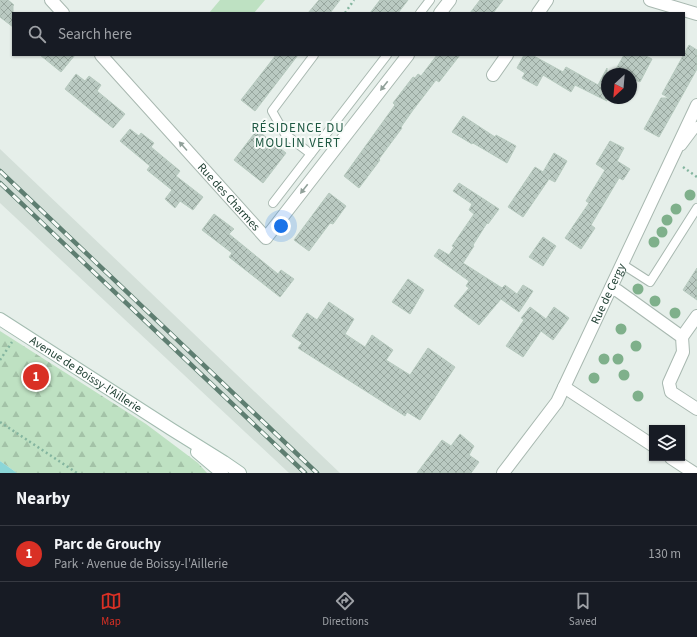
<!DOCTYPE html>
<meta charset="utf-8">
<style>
:root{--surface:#171b24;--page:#20242c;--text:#f1f3f6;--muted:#9ea1a6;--line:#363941;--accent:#d93025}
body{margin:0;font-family:"Source Sans 3",sans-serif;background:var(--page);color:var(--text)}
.controls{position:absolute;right:12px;bottom:12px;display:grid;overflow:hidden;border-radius:0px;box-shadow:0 1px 3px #0004}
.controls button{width:36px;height:36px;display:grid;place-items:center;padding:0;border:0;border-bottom:1px solid var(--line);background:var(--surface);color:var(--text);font:20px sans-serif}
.compass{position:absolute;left:601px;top:68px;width:36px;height:36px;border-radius:50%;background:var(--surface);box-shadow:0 1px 3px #0004;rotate:206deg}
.you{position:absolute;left:281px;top:226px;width:14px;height:14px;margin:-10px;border:3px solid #fff;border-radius:50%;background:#1a73e8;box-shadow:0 0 0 6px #1a73e833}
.badge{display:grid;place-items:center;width:26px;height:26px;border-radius:50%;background:var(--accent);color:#fff;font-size:13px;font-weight:700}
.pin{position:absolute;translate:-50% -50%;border:2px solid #fff;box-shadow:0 1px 4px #0006}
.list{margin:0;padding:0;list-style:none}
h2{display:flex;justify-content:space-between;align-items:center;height:52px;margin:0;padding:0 16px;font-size:17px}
h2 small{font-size:13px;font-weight:400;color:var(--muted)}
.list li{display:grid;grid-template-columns:26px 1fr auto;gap:12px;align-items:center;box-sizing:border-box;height:56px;padding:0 16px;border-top:1px solid var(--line)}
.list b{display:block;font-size:15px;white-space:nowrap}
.list p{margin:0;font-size:13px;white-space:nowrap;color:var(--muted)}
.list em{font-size:13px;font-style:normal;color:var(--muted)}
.icon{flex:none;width:22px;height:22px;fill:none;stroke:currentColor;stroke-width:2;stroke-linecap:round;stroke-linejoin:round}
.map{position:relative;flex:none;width:697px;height:473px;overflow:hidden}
.search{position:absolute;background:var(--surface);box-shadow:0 1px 3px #0004;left:12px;right:12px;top:12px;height:44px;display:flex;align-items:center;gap:10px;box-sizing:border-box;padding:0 14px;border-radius:0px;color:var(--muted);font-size:15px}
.sheet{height:108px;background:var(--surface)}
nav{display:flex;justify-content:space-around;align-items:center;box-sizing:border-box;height:56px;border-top:1px solid var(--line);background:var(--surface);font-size:11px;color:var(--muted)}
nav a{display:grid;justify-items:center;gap:2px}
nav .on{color:var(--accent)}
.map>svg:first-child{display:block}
</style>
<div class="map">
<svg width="697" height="473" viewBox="0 0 697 473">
<defs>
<pattern id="forest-firs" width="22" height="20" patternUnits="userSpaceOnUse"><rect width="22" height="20" fill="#bee1c2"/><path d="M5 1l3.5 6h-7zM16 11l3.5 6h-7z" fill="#a3c2a7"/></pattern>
<pattern id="building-cross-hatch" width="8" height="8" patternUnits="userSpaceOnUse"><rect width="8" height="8" fill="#bacac2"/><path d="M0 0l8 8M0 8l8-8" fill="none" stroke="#97a69e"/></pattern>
</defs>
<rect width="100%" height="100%" fill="#e6efea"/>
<path fill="#d3dfd8" d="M 0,149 L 340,473 L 289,473 L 0,203 Z"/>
<path fill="#bee1c2" d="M 220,0 L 265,0 L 254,13 L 209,13 Z"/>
<path fill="url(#forest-firs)" d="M 0,331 L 146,424 L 198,463 L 207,473 L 17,473 L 0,461 Z"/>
<path fill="#8bd6d7" d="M 0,461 L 17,473 L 0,473 Z"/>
<path fill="url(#building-cross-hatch)" stroke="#b7cabf" d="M 0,0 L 8,0 L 14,5 L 13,6 L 13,27 L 0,17 Z
M 319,0 L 340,0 L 330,13 L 308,13 Z
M 380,0 L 408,0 L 398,13 L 370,13 Z
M 480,0 L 503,0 L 493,13 L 470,13 Z
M 689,45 L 697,50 L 697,69 L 659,137 L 644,129 L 661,98 L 669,98 L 662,94 Z
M 40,55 L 75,55 L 61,72 Z
M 276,55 L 298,55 L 255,111 L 241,100 Z
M 437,55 L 460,55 L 439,82 L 436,80 L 413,110 L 401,127 L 402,128 L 379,159 L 380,160 L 359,188 L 344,176 L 395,105 L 393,103 L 413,77 L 415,78 L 418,74 L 421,76 Z
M 524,55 L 532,55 L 563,72 L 566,67 L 598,85 L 607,68 L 607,101 L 575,85 L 571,92 L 543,75 L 537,86 L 522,78 L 525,73 L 517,68 Z
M 624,55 L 644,55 L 652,59 L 640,82 L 631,78 L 631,74 L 624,74 L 616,69 Z
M 76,74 L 85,81 L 89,76 L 101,85 L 97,91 L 125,114 L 113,128 L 65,89 Z
M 463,116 L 495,137 L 496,135 L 516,146 L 507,163 L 473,143 L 472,144 L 452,132 Z
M 130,129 L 139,136 L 141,133 L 154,143 L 151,147 L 180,171 L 176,176 L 203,197 L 193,210 L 180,201 L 175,208 L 165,199 L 172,190 L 147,170 L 150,166 L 120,141 Z
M 257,130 L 286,153 L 263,183 L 234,160 Z
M 610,141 L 624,148 L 617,161 L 630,169 L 623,180 L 619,178 L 591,225 L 595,228 L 581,249 L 565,238 L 589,203 L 586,201 L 605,170 L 596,164 Z
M 554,153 L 567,161 L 555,182 L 549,179 L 523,217 L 508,207 L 535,167 L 543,172 Z
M 459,183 L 499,209 L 488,224 L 487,223 L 473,245 L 474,246 L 463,263 L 502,288 L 505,285 L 517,294 L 523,285 L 533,291 L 519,312 L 501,299 L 479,325 L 454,306 L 469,288 L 466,286 L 469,281 L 434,256 L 439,249 L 449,255 L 454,247 L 452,246 L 474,214 L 469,210 L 472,204 L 453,191 Z
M 329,193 L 346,206 L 333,224 L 330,223 L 309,251 L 294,240 Z
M 214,214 L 234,229 L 229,234 L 278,274 L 281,270 L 294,279 L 280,297 L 229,257 L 232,253 L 202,230 Z
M 543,237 L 556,246 L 543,266 L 529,257 Z
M 697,268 L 697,300 L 683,290 Z
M 408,279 L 424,290 L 410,314 L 392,302 Z
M 329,302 L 354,319 L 345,334 L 365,347 L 372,335 L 393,350 L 386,360 L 410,375 L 428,348 L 455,367 L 420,420 L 407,412 L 405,416 L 298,348 L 302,343 L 292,336 L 307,313 L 317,320 Z
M 530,307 L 546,319 L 554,307 L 569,318 L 553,340 L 541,331 L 523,357 L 506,346 L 524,320 L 521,318 Z
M 460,434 L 474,446 L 469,455 L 479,462 L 471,473 L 417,473 L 442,440 L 451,446 Z"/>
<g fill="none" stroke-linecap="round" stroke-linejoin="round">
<g stroke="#a8b8b0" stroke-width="10">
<path id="service" d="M 420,13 L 430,0
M 682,146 L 697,126
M 311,154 L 285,134 L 272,111 L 314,55
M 273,203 L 387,55
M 622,264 L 650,282 L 697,208"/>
</g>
<g stroke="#a8b8b0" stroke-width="14">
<g id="minor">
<path d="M 51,0 L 63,13"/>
<path d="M 650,0 L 697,14"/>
<path d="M 440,13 L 450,0"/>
<path d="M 538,13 L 547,0"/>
<path id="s1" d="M 101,55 L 266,238 L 408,55"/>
<path d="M 493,75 L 507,55"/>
<path d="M 611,288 L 618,291 L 682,337 L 683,352 L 669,383 L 671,392 L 697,409"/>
<path d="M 682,337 L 697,316"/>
<path d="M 564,387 L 652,445"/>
<path d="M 671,458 L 694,473"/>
</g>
</g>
<g stroke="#a8b8b0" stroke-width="14">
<g id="tertiary">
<path id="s2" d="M 503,473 L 557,402 L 697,105"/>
</g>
</g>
<g stroke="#a3bcb0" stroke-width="14">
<g id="secondary">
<path id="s3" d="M 0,319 L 171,429 L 224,462 L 240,473"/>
<path d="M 197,452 L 222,473"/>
</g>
</g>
<path stroke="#84b59f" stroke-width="2.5" stroke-dasharray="2 3" stroke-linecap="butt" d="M 345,13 L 354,0
M 683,167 L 697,177
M 0,360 L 12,342
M 0,422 L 77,473"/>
<use href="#service" stroke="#fff" stroke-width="8"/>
<use href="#minor" stroke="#fff" stroke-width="12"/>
<use href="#tertiary" stroke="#fff" stroke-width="12"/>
<use href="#secondary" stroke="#fff" stroke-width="12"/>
<g stroke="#5e7e71" stroke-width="4.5">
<path id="rail" d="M 0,171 L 317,473
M 0,183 L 305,473"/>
</g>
<use href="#rail" stroke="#f7fbf8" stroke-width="3" stroke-dasharray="9" stroke-linecap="butt"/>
</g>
<g fill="#7fb08b">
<circle cx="690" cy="195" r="5.5"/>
<circle cx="676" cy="209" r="5.5"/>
<circle cx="667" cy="220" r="5.5"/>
<circle cx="662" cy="232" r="5.5"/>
<circle cx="654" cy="242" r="5.5"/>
<circle cx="638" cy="289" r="5.5"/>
<circle cx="655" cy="301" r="5.5"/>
<circle cx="675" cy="313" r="5.5"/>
<circle cx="621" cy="329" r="5.5"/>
<circle cx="636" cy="346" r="5.5"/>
<circle cx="604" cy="359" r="5.5"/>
<circle cx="618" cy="359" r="5.5"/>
<circle cx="624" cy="375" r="5.5"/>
<circle cx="594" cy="378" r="5.5"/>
<circle cx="638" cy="396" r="5.5"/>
</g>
<defs><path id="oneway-solid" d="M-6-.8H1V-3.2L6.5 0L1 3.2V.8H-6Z"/></defs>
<g fill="#91a19a">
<use href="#oneway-solid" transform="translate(384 86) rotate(128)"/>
<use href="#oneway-solid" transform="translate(183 146) rotate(-132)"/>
<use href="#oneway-solid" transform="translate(304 189) rotate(128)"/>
</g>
<g text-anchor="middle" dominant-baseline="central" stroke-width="4" stroke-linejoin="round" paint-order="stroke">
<g font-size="12" fill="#234336" stroke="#f7fbf8">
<text stroke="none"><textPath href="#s1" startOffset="191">Rue des Charmes</textPath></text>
<text stroke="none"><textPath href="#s2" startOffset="209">Rue de Cergy</textPath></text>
<text stroke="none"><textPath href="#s3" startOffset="102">Avenue de Boissy-l'Aillerie</textPath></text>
</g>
<g font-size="13" letter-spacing="1" fill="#1d5741" stroke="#f7fbf8">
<text x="298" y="128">RÉSIDENCE DU<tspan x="298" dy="15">MOULIN VERT</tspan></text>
</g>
</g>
</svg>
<div class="controls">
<button><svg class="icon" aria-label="layers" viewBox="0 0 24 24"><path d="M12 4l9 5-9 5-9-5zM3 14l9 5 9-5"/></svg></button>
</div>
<svg class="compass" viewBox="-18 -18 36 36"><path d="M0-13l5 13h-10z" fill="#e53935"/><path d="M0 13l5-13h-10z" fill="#9ea1a6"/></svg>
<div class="you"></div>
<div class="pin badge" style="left:36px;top:377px">1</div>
<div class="search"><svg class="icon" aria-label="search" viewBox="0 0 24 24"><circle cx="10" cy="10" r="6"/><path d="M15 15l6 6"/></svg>Search here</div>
</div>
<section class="sheet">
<h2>Nearby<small></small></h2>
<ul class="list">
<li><span class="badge">1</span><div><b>Parc de Grouchy</b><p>Park · Avenue de Boissy-l'Aillerie</p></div><em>130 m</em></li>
</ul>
</section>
<nav>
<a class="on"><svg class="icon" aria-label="map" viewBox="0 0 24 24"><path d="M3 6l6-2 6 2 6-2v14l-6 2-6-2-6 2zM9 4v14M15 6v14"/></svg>Map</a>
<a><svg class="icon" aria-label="directions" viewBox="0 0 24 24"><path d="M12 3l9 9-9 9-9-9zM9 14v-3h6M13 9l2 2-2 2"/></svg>Directions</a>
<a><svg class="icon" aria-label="saved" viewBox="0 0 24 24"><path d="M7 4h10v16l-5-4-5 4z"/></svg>Saved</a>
</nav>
